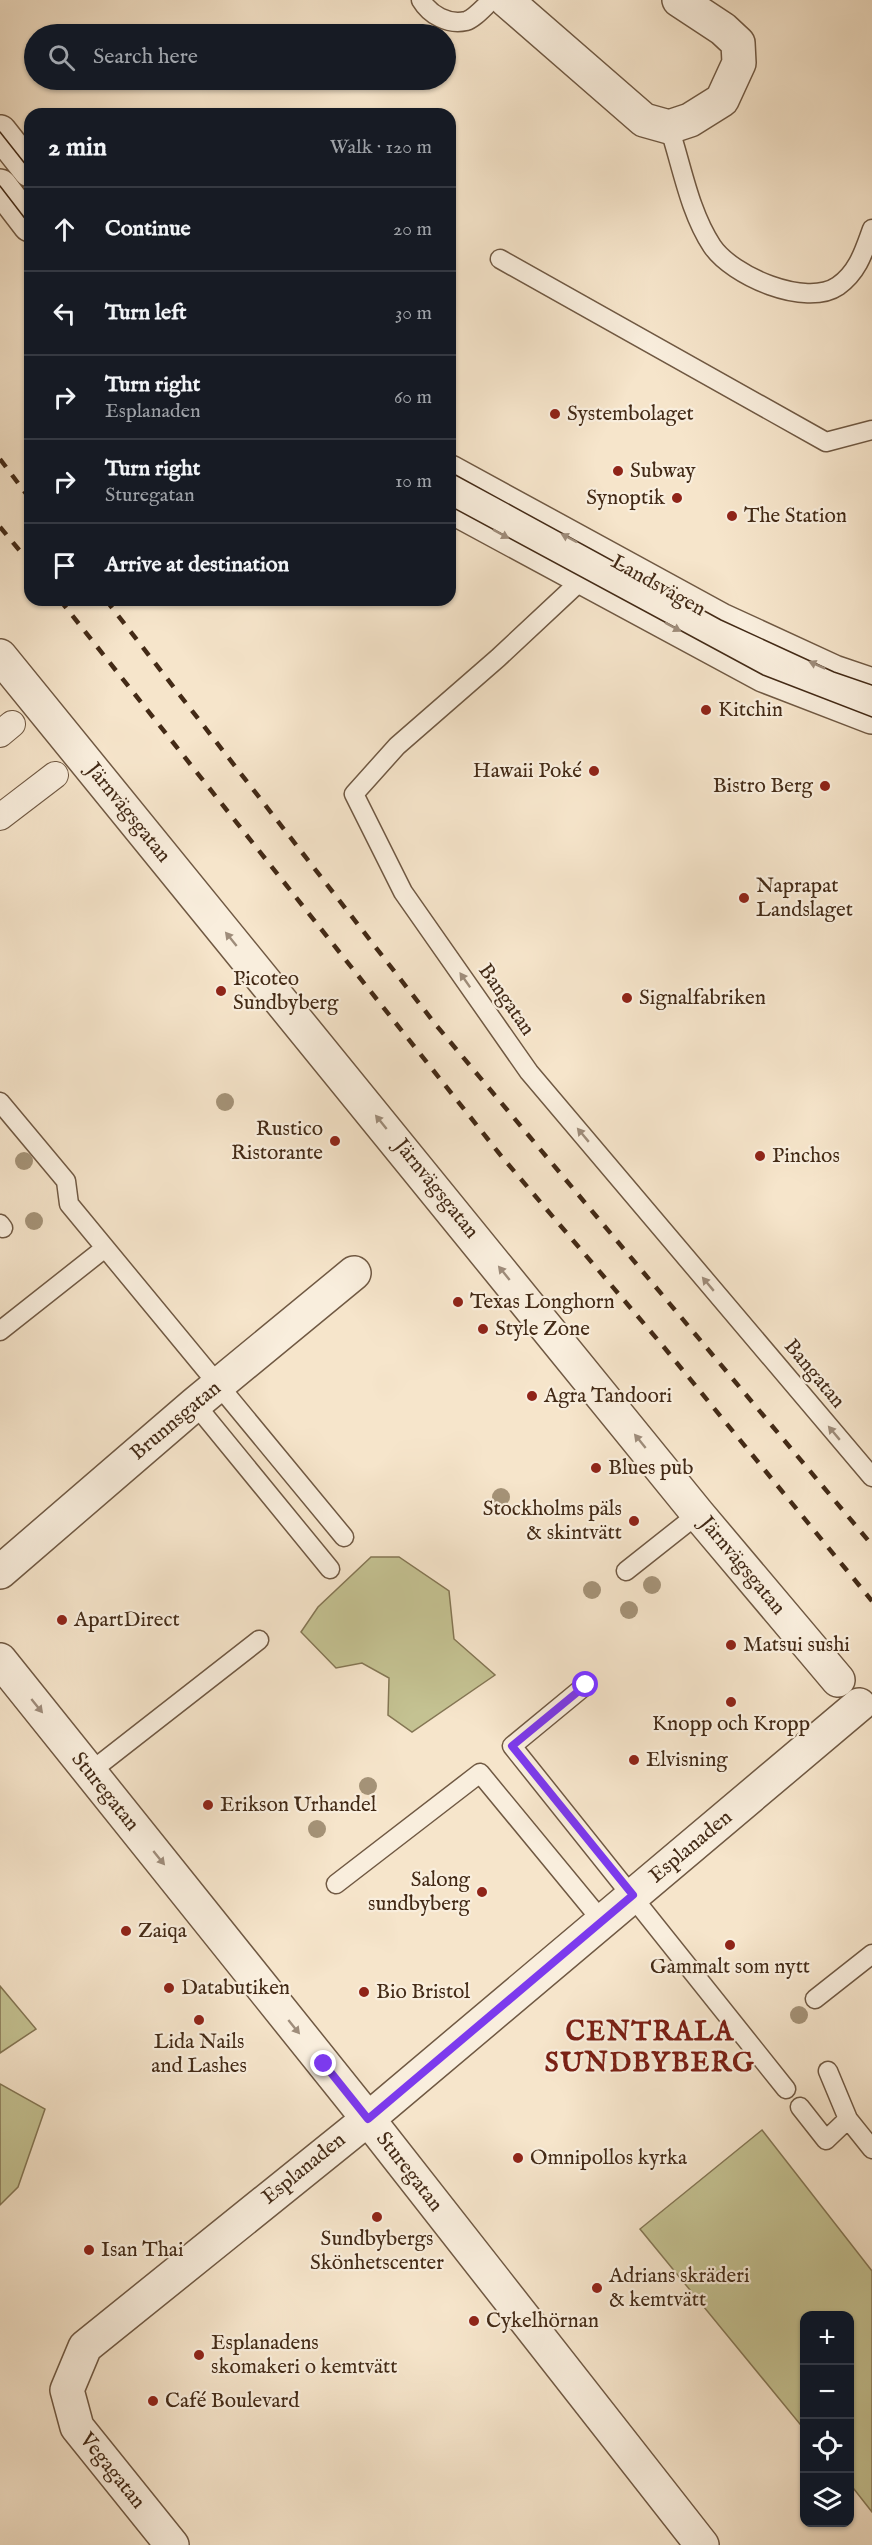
<!DOCTYPE html>
<meta charset="utf-8">
<style>
:root{--surface:#171b24;--page:#242831;--text:#f1f3f6;--muted:#9ea1a6;--line:#363941}
body{margin:0;font-family:"IM FELL English",serif;background:var(--page);color:var(--text)}
.controls{position:absolute;right:18px;bottom:18px;display:grid;overflow:hidden;border-radius:12px;box-shadow:0 2px 4px #0004}
.controls button{width:54px;height:54px;display:grid;place-items:center;padding:0;border:0;border-bottom:2px solid var(--line);background:var(--surface);color:var(--text);font:30px sans-serif}
.stop{position:absolute;width:18px;height:18px;margin:-14px;border:4px solid #7c3aed;border-radius:50%;background:#fff}
.stop.end{background:#7c3aed;border-color:#fff;box-shadow:0 2px 6px #0008}
.list{margin:0;padding:0;list-style:none}
h2{display:flex;justify-content:space-between;align-items:center;height:78px;margin:0;padding:0 24px;font-size:26px}
h2 small{font-size:20px;font-weight:400;color:var(--muted)}
.list li{display:grid;grid-template-columns:39px 1fr auto;gap:18px;align-items:center;box-sizing:border-box;height:84px;padding:0 24px;border-top:2px solid var(--line)}
.list b{display:block;font-size:22px;white-space:nowrap}
.list p{margin:0;font-size:20px;white-space:nowrap;color:var(--muted)}
.list em{font-size:20px;font-style:normal;color:var(--muted)}
.icon{flex:none;width:33px;height:33px;fill:none;stroke:currentColor;stroke-width:2;stroke-linecap:round;stroke-linejoin:round}
.map{position:relative;flex:none;width:872px;height:2545px;overflow:hidden}
.search{position:absolute;background:var(--surface);box-shadow:0 2px 4px #0004;left:24px;top:24px;width:432px;height:66px;display:flex;align-items:center;gap:15px;box-sizing:border-box;padding:0 21px;border-radius:33px;color:var(--muted);font-size:22px}
.panel{position:absolute;background:var(--surface);box-shadow:0 2px 4px #0004;left:24px;top:108px;width:432px;height:498px;border-radius:18px}
.map>svg:first-child{display:block}
</style>
<div class="map">
<svg width="872" height="2545" viewBox="0 0 872 2545">
<rect width="100%" height="100%" fill="#f6e5cb"/>
<filter id="stains"><feTurbulence type="fractalNoise" baseFrequency=".00333" numOctaves="4"/><feColorMatrix values="0 0 0 0 .2 0 0 0 0 .09 0 0 0 0 .02 0 0 0 .5 -.17"/></filter>
<radialGradient id="worn" r=".72"><stop offset=".6" stop-color="#630" stop-opacity="0"/><stop offset="1" stop-color="#630" stop-opacity=".3"/></radialGradient>
<path fill="#c4c292" stroke="#847654" stroke-width="1.5" d="M 371,1557 L 399,1557 L 449,1591 L 454,1639 L 495,1675 L 412,1732 L 388,1715 L 389,1678 L 362,1663 L 336,1668 L 301,1632 L 318,1607 Z
M 0,1986 L 36,2029 L 0,2053 Z
M 0,2084 L 45,2109 L 18,2187 L 0,2205 Z
M 762,2130 L 872,2271 L 872,2512 L 850,2484 L 850,2316 L 804,2316 L 804,2429 L 640,2229 Z"/>
<g fill="none" stroke-linecap="round" stroke-linejoin="round">
<g stroke="#705943" stroke-width="21">
<path id="service" d="M 421,0 C 430,15 448,25 466,21 C 474,19 485,6 492,0
M 669,127 C 682,166 689,211 712,246 C 732,276 806,308 838,286 C 858,272 864,251 872,229
M 500,259 L 826,442 L 872,430
M 589,573 L 498,658 L 397,746 L 354,794 L 403,892 L 529,1072 L 872,1477
M 0,1102 L 66,1181 L 69,1204 L 344,1537
M 0,1224 L 3,1228
M 0,1331 L 105,1248
M 195,1404 L 330,1569
M 626,1571 L 698,1514
M 586,1685 L 512,1746 L 786,2089
M 90,1772 L 259,1640
M 336,1884 L 480,1773 L 602,1921
M 815,1999 L 872,1954
M 828,2071 L 848,2119
M 800,2107 L 826,2140 L 848,2119 L 872,2149"/>
</g>
<g stroke="#705943" stroke-width="28">
<path id="pedestrian" d="M 0,734 L 12,724
M 0,817 L 55,775"/>
</g>
<g stroke="#705943" stroke-width="36">
<path id="minor" d="M 506,0 L 644,120 L 669,127 L 690,120 L 722,100 L 739,63 L 738,43 L 723,29 L 679,0
M 0,1572 L 195,1404 L 354,1273
M 0,1660 L 368,2119 L 702,2545
M 172,2545 L 77,2427 L 67,2390 L 85,2347 L 368,2119 L 859,1705"/>
</g>
<g stroke="#705943" stroke-width="36">
<path id="tertiary" d="M 0,132 L 30,170
M 0,186 L 30,225
M 450,472 L 721,620 L 834,672 L 872,685
M 450,506 L 763,675 L 872,717
M 0,656 L 698,1514 L 838,1680"/>
</g>
<use href="#service" stroke="#f9eedd" stroke-width="18"/>
<use href="#pedestrian" stroke="#f9eedd" stroke-width="26"/>
<use href="#minor" stroke="#f9eedd" stroke-width="33"/>
<use href="#tertiary" stroke="#f9eedd" stroke-width="33"/>
<path stroke="#432a16" stroke-width="1.5" d="M 0,132 L 30,170
M 0,186 L 30,225
M 450,472 L 721,620 L 834,672 L 872,685
M 450,506 L 763,675 L 872,717"/>
<path stroke="#432a16" stroke-width="4.5" stroke-dasharray="10 10" stroke-linecap="butt" d="M 0,459 L 30,499
M 0,527 L 30,563
M 60,600 L 502,1157 L 663,1346 L 872,1601
M 106,600 L 436,1025 L 872,1545"/>
</g>
<g fill="#a59378">
<circle cx="225" cy="1102" r="9"/>
<circle cx="24" cy="1161" r="9"/>
<circle cx="34" cy="1221" r="9"/>
<circle cx="501" cy="1497" r="9"/>
<circle cx="652" cy="1585" r="9"/>
<circle cx="592" cy="1590" r="9"/>
<circle cx="629" cy="1610" r="9"/>
<circle cx="368" cy="1786" r="9"/>
<circle cx="317" cy="1829" r="9"/>
<circle cx="799" cy="2015" r="9"/>
</g>
<defs><path id="oneway-solid" d="M-6-.8H1V-3.2L6.5 0L1 3.2V.8H-6Z" transform="scale(1.5)"/></defs>
<g fill="#9e8c7a">
<use href="#oneway-solid" transform="translate(501 534) rotate(29)"/>
<use href="#oneway-solid" transform="translate(569 538) rotate(-152)"/>
<use href="#oneway-solid" transform="translate(673 627) rotate(29)"/>
<use href="#oneway-solid" transform="translate(817 665) rotate(-156)"/>
<use href="#oneway-solid" transform="translate(231 939) rotate(-129)"/>
<use href="#oneway-solid" transform="translate(465 980) rotate(-125)"/>
<use href="#oneway-solid" transform="translate(381 1122) rotate(-129)"/>
<use href="#oneway-solid" transform="translate(583 1135) rotate(-130)"/>
<use href="#oneway-solid" transform="translate(504 1273) rotate(-129)"/>
<use href="#oneway-solid" transform="translate(708 1284) rotate(-130)"/>
<use href="#oneway-solid" transform="translate(834 1433) rotate(-130)"/>
<use href="#oneway-solid" transform="translate(640 1441) rotate(-129)"/>
<use href="#oneway-solid" transform="translate(37 1706) rotate(51)"/>
<use href="#oneway-solid" transform="translate(159 1858) rotate(51)"/>
<use href="#oneway-solid" transform="translate(294 2027) rotate(51)"/>
</g>
<g fill="none" stroke-linecap="round" stroke-linejoin="round">
<path stroke="#7c3aed" stroke-width="8" d="M 324,2064 L 368,2119 L 633,1895 L 512,1746 L 586,1685"/>
</g>
<g fill="#8f2418" stroke="#f9eedd" stroke-width="2">
<circle cx="555" cy="414" r="6"/>
<circle cx="618" cy="471" r="6"/>
<circle cx="677" cy="498" r="6"/>
<circle cx="732" cy="516" r="6"/>
<circle cx="706" cy="710" r="6"/>
<circle cx="594" cy="771" r="6"/>
<circle cx="825" cy="786" r="6"/>
<circle cx="744" cy="898" r="6"/>
<circle cx="221" cy="991" r="6"/>
<circle cx="627" cy="998" r="6"/>
<circle cx="335" cy="1141" r="6"/>
<circle cx="760" cy="1156" r="6"/>
<circle cx="458" cy="1302" r="6"/>
<circle cx="483" cy="1329" r="6"/>
<circle cx="532" cy="1396" r="6"/>
<circle cx="596" cy="1468" r="6"/>
<circle cx="634" cy="1521" r="6"/>
<circle cx="62" cy="1620" r="6"/>
<circle cx="731" cy="1645" r="6"/>
<circle cx="731" cy="1702" r="6"/>
<circle cx="634" cy="1760" r="6"/>
<circle cx="208" cy="1805" r="6"/>
<circle cx="482" cy="1892" r="6"/>
<circle cx="126" cy="1931" r="6"/>
<circle cx="730" cy="1945" r="6"/>
<circle cx="169" cy="1988" r="6"/>
<circle cx="364" cy="1992" r="6"/>
<circle cx="199" cy="2020" r="6"/>
<circle cx="518" cy="2158" r="6"/>
<circle cx="377" cy="2217" r="6"/>
<circle cx="89" cy="2250" r="6"/>
<circle cx="597" cy="2288" r="6"/>
<circle cx="474" cy="2321" r="6"/>
<circle cx="199" cy="2355" r="6"/>
<circle cx="153" cy="2401" r="6"/>
</g>
<g text-anchor="middle" dominant-baseline="central" stroke-width="4.5" stroke-linejoin="round" paint-order="stroke">
<g font-size="21" fill="#432a16" stroke="#f9eedd" text-anchor="start">
<text x="567" y="414">Systembolaget</text>
<text x="630" y="471">Subway</text>
<text x="665" y="498" text-anchor="end">Synoptik</text>
<text x="744" y="516">The Station</text>
<text x="718" y="710">Kitchin</text>
<text x="582" y="771" text-anchor="end">Hawaii Poké</text>
<text x="813" y="786" text-anchor="end">Bistro Berg</text>
<text x="756" y="886">Naprapat<tspan x="756" dy="24">Landslaget</tspan></text>
<text x="233" y="979">Picoteo<tspan x="233" dy="24">Sundbyberg</tspan></text>
<text x="639" y="998">Signalfabriken</text>
<text x="323" y="1129" text-anchor="end">Rustico<tspan x="323" dy="24">Ristorante</tspan></text>
<text x="772" y="1156">Pinchos</text>
<text x="470" y="1302">Texas Longhorn</text>
<text x="495" y="1329">Style Zone</text>
<text x="544" y="1396">Agra Tandoori</text>
<text x="608" y="1468">Blues pub</text>
<text x="622" y="1509" text-anchor="end">Stockholms päls<tspan x="622" dy="24">&amp; skintvätt</tspan></text>
<text x="74" y="1620">ApartDirect</text>
<text x="743" y="1645">Matsui sushi</text>
<text x="731" y="1724" text-anchor="middle">Knopp och Kropp</text>
<text x="646" y="1760">Elvisning</text>
<text x="220" y="1805">Erikson Urhandel</text>
<text x="470" y="1880" text-anchor="end">Salong<tspan x="470" dy="24">sundbyberg</tspan></text>
<text x="138" y="1931">Zaiqa</text>
<text x="730" y="1967" text-anchor="middle">Gammalt som nytt</text>
<text x="181" y="1988">Databutiken</text>
<text x="376" y="1992">Bio Bristol</text>
<text x="199" y="2042" text-anchor="middle">Lida Nails<tspan x="199" dy="24">and Lashes</tspan></text>
<text x="530" y="2158">Omnipollos kyrka</text>
<text x="377" y="2239" text-anchor="middle">Sundbybergs<tspan x="377" dy="24">Skönhetscenter</tspan></text>
<text x="101" y="2250">Isan Thai</text>
<text x="609" y="2276">Adrians skräderi<tspan x="609" dy="24">&amp; kemtvätt</tspan></text>
<text x="486" y="2321">Cykelhörnan</text>
<text x="211" y="2343">Esplanadens<tspan x="211" dy="24">skomakeri o kemtvätt</tspan></text>
<text x="165" y="2401">Café Boulevard</text>
</g>
<g font-size="21" fill="#432a16" stroke="#f9eedd">
<text transform="translate(658 586) rotate(29)">Landsvägen</text>
<text transform="translate(128 813) rotate(51)">Järnvägsgatan</text>
<text transform="translate(506 1000) rotate(55)">Bangatan</text>
<text transform="translate(436 1189) rotate(51)">Järnvägsgatan</text>
<text transform="translate(814 1374) rotate(50)">Bangatan</text>
<text transform="translate(176 1421) rotate(-40)">Brunnsgatan</text>
<text transform="translate(742 1566) rotate(50)">Järnvägsgatan</text>
<text transform="translate(105 1792) rotate(51)">Sturegatan</text>
<text transform="translate(691 1847) rotate(-40)">Esplanaden</text>
<text transform="translate(304 2169) rotate(-39)">Esplanaden</text>
<text transform="translate(409 2172) rotate(52)">Sturegatan</text>
<text transform="translate(112 2471) rotate(51)">Vegagatan</text>
</g>
<g font-size="27" font-weight="bold" letter-spacing="1.5" fill="#7a1f14" stroke="#f9eedd">
<text x="650" y="2033">CENTRALA<tspan x="650" dy="31">SUNDBYBERG</tspan></text>
</g>
</g>
<rect width="100%" height="100%" filter="url(#stains)"/>
<rect width="100%" height="100%" fill="url(#worn)"/>
</svg>
<div class="controls">
<button>+</button>
<button>−</button>
<button><svg class="icon" aria-label="locate" viewBox="0 0 24 24"><circle cx="12" cy="12" r="6"/><path d="M12 2v4M12 18v4M2 12h4M18 12h4"/></svg></button>
<button><svg class="icon" aria-label="layers" viewBox="0 0 24 24"><path d="M12 4l9 5-9 5-9-5zM3 14l9 5 9-5"/></svg></button>
</div>
<div class="stop" style="left:586px;top:1685px"></div>
<div class="stop end" style="left:324px;top:2064px"></div>
<div class="search"><svg class="icon" aria-label="search" viewBox="0 0 24 24"><circle cx="10" cy="10" r="6"/><path d="M15 15l6 6"/></svg>Search here</div>
<section class="panel">
<h2>2 min<small>Walk · 120 m</small></h2>
<ul class="list">
<li><svg class="icon" aria-label="ahead" viewBox="0 0 24 24"><path d="M12 20V5M6 11l6-6 6 6"/></svg><div><b>Continue</b></div><em>20 m</em></li>
<li><svg class="icon" aria-label="left" viewBox="0 0 24 24"><path d="M17 20v-9H6M10 6l-5 5 5 5"/></svg><div><b>Turn left</b></div><em>30 m</em></li>
<li><svg class="icon" aria-label="right" viewBox="0 0 24 24"><path d="M7 20v-9h11M14 6l5 5-5 5"/></svg><div><b>Turn right</b><p>Esplanaden</p></div><em>60 m</em></li>
<li><svg class="icon" aria-label="right" viewBox="0 0 24 24"><path d="M7 20v-9h11M14 6l5 5-5 5"/></svg><div><b>Turn right</b><p>Sturegatan</p></div><em>10 m</em></li>
<li><svg class="icon" aria-label="arrive" viewBox="0 0 24 24"><path d="M6 21V4h12l-3 4 3 4H6"/></svg><div><b>Arrive at destination</b></div></li>
</ul>
</section>
</div>
